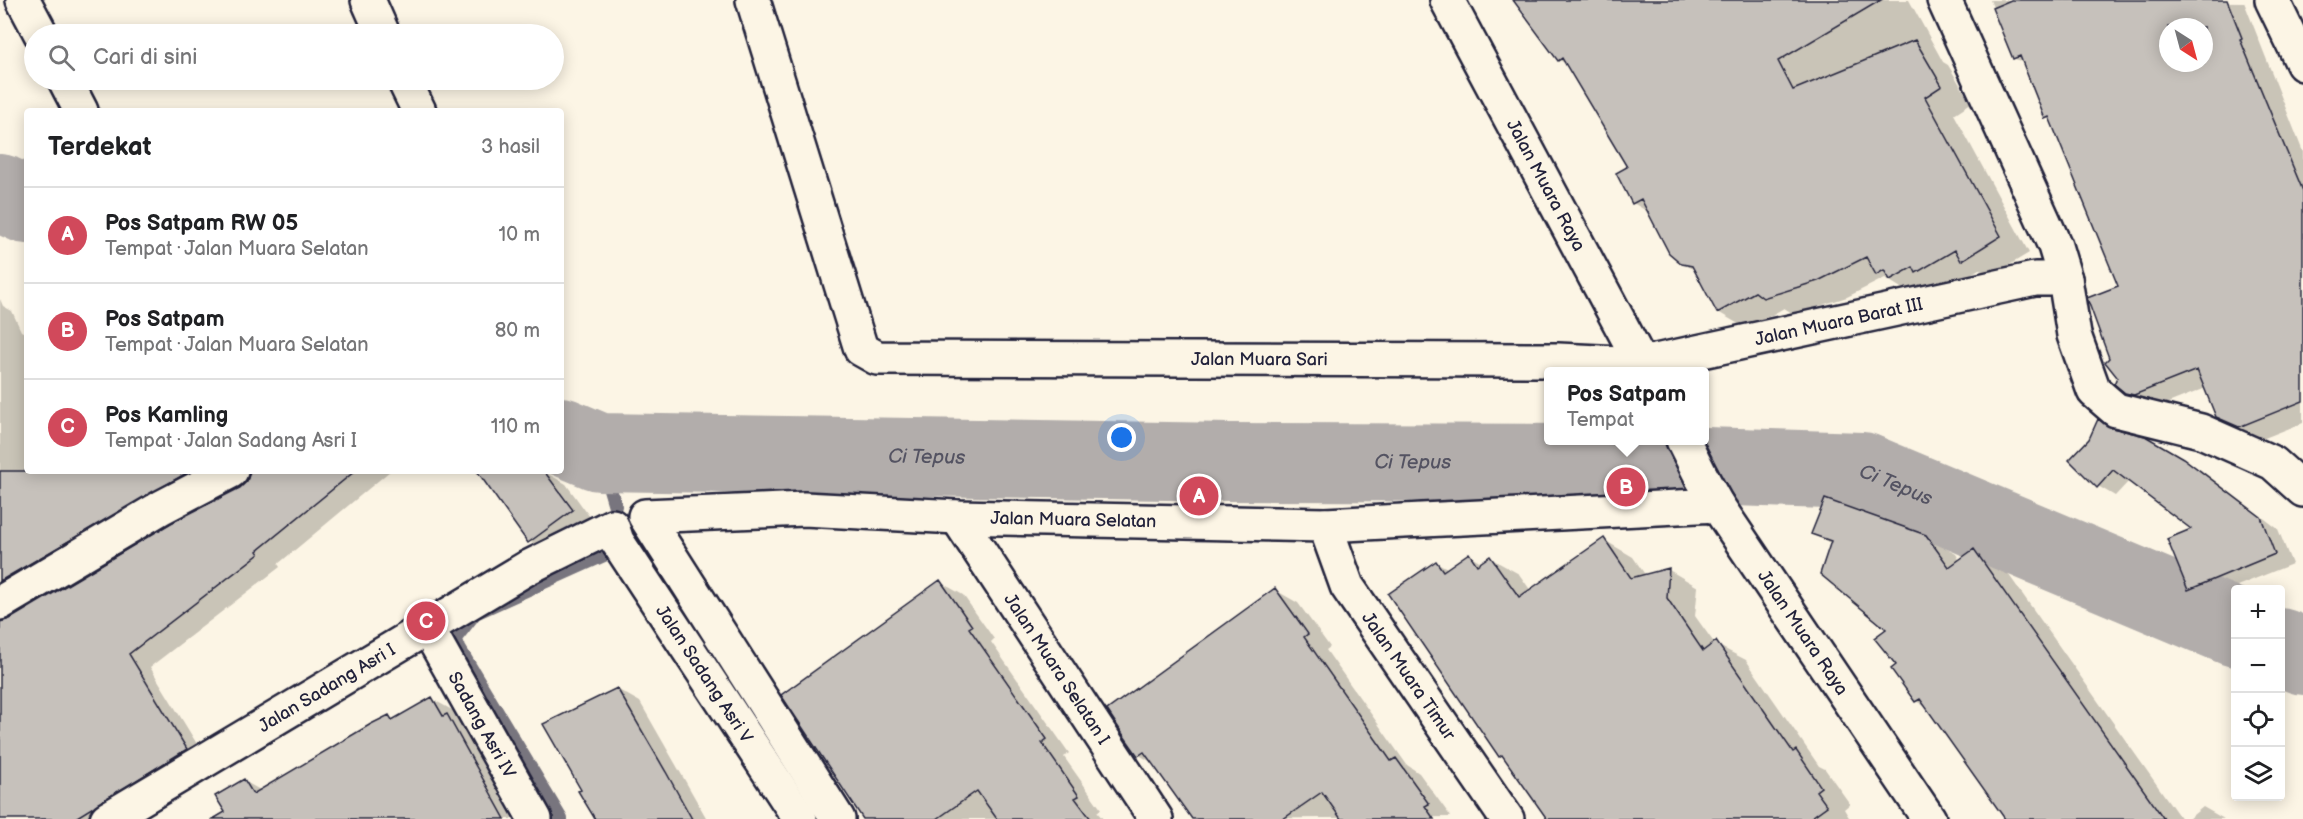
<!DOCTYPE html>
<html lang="id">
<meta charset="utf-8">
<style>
:root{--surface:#fff;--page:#f2f2f2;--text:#202124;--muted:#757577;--line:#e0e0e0;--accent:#d1495b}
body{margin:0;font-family:"Balsamiq Sans",sans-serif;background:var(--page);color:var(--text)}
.controls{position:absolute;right:18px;bottom:18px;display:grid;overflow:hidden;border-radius:6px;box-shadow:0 3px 15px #0003}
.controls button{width:54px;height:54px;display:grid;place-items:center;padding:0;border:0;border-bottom:2px solid var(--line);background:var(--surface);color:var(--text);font:30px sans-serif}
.compass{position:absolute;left:2159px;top:18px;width:54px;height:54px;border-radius:50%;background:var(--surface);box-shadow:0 3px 15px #0003;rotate:144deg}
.you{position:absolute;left:1122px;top:438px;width:21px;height:21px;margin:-15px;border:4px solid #fff;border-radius:50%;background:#1a73e8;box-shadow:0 0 0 9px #1a73e833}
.badge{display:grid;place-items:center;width:39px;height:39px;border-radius:50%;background:var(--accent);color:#fff;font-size:20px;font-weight:700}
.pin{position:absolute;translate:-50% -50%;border:3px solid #fff;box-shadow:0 2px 6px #0006}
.popup{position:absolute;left:1544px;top:367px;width:165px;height:78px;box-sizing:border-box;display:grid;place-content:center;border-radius:6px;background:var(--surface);filter:drop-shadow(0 2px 4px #0005);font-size:20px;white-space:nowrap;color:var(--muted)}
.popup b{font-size:22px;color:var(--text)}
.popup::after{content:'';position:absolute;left:50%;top:100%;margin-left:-12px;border:12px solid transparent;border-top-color:var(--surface)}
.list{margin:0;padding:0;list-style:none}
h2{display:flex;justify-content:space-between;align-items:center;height:78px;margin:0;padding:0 24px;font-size:26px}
h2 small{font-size:20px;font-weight:400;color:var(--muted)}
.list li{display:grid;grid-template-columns:39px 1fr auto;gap:18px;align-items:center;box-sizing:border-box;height:96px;padding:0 24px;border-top:2px solid var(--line)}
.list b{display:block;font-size:22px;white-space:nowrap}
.list p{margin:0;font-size:20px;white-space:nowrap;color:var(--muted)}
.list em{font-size:20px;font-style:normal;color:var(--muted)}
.icon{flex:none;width:33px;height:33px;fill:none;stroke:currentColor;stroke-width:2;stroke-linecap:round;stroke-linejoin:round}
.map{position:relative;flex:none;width:2303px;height:819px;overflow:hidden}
.search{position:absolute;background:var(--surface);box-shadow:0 3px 15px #0003;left:24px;top:24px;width:540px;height:66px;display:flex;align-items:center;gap:15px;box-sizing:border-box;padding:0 21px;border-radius:33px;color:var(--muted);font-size:22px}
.panel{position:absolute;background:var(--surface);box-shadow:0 3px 15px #0003;left:24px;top:108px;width:540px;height:366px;border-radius:6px}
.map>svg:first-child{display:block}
</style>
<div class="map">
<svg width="2303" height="819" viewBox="0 0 2303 819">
<rect width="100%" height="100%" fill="#fcf5e5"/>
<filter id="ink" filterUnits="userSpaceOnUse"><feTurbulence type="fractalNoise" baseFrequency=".0167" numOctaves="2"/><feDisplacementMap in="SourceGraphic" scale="12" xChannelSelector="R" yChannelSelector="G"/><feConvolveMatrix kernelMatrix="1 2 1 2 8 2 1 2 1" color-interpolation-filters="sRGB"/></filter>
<g filter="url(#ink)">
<path fill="#0003" fill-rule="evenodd" d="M 1529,0 L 1909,0 L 1943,62 L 1948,65 L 1971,103 L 1954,114 L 2029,253 L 1991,276 L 1979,269 L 1946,289 L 1906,291 L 1885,278 L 1847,297 L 1794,314 L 1784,308 L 1747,329 L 1718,312 L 1695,270 L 1683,263 L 1650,213 L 1633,203 L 1629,168 L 1567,64 L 1559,60 Z
M 1990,0 L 2244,2 L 2303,152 L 2303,423 L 2262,439 L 2218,416 L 2206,388 L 2158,407 L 2126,392 L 2111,359 L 2120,287 L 2053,122 L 2046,118 L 2025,64 L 2014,58 ZM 2168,27 L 2204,27 L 2204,63 L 2168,63 Z
M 0,299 L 3,306 L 12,311 L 21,331 L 27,334 L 27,471 L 236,471 L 3,616 L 4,622 L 241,489 L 248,481 L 251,471 L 390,471 L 278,564 L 280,567 L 150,667 L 208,762 L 114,819 L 0,819 Z
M 2114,430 L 2144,438 L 2201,470 L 2278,529 L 2292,564 L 2207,598 L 2190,588 L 2193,529 L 2129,481 L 2115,496 L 2098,486 Z
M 508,471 L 543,471 L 566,484 L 595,524 L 552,555 L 529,541 Z
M 1813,534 L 1925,536 L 1956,554 L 1960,561 L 1974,551 L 2004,568 L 2181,819 L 2005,819 L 1929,709 L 1916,701 L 1893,669 L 1898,666 L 1888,629 L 1831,544 Z
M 1604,540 L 1633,557 L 1646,576 L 1669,570 L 1698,587 L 1695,616 L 1715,644 L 1746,660 L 1819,766 L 1825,769 L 1850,804 L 1844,809 L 1850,819 L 1549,819 L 1507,760 L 1500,755 L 1436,562 L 1449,569 L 1469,555 L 1483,563 L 1490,558 L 1519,574 L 1531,591 Z
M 940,582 L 963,595 L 994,639 L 991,642 L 1069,753 L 1064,757 L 1101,809 L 1097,812 L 1103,819 L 865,819 L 841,786 L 783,695 Z
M 1275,590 L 1298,603 L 1330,647 L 1326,650 L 1407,765 L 1419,773 L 1451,817 L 1194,819 L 1155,764 L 1139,755 Z
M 617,689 L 640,702 L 707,819 L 596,819 L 545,725 Z
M 432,699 L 454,711 L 461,724 L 468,728 L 519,819 L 231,819 L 244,781 L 262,791 L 389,716 L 395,720 Z
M 2203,807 L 2224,819 L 2188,819 Z"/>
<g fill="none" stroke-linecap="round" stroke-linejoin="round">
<path stroke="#78757e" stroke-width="14" d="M 599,452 L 615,506
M 632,533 L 684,613
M 561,819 L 454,640 L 475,613 L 637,540"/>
<g stroke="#b2adab" stroke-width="78">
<path d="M 0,193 L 27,205"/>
<path id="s1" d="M 561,436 L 599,452 L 1230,462 L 1609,463 L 1862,471 L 2236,628"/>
<path d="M 2280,647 L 2303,656"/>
</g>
</g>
<path fill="#c6c1bb" stroke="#22223b" stroke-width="1.5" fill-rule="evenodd" d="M 1513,0 L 1881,0 L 1778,61 L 1793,90 L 1915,40 L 1942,86 L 1925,97 L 2001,236 L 1961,261 L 1955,250 L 1916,273 L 1913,267 L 1890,280 L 1884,270 L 1876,275 L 1866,257 L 1818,281 L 1763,298 L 1755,292 L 1717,313 L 1692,266 L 1682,264 L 1669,253 L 1641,199 L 1632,204 L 1616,173 L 1627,167 L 1562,58 L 1558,61 Z
M 2011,0 L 2227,0 L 2242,38 L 2240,39 L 2303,191 L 2303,401 L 2239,427 L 2216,417 L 2197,370 L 2134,395 L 2125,393 L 2114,384 L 2117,377 L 2105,362 L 2109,358 L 2087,298 L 2118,286 L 2049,117 L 2045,119 L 2020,56 L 2013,59 L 1992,8 ZM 2168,27 L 2204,27 L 2204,63 L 2168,63 Z
M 2098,419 L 2112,428 L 2145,436 L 2183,458 L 2261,517 L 2275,554 L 2188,590 L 2167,539 L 2191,529 L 2113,470 L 2097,488 L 2069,460 L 2089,439 Z
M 0,471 L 190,471 L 0,581 Z
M 250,471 L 355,471 L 257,551 L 259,554 L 129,654 L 187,749 L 74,819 L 0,819 L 0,622 L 10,619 L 171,523 L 240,488 L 247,481 Z
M 477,471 L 544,471 L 573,510 L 528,543 Z
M 1825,499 L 1926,535 L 1949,567 L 1974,549 L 2164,819 L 2005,819 L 1920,699 L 1915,702 L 1891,669 L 1896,665 L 1874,638 L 1886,629 L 1820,574 L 1831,541 L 1811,534 Z
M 1604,538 L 1631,578 L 1669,568 L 1667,598 L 1703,651 L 1716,641 L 1793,752 L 1796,750 L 1821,787 L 1816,791 L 1827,806 L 1809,819 L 1547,819 L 1502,755 L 1499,757 L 1388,594 L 1436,561 L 1443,571 L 1469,553 L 1477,565 L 1490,556 L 1519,597 Z
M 940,580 L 972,626 L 969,628 L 1047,739 L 1042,743 L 1079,796 L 1075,798 L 1091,819 L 997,819 L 977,791 L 937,819 L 863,819 L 781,695 Z
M 1275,588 L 1308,634 L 1304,637 L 1391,761 L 1396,758 L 1429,804 L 1425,806 L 1434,819 L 1341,819 L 1322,792 L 1283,819 L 1192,819 L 1144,752 L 1138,756 L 1124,736 L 1107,710 Z
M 617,688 L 666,772 L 692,819 L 595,819 L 578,791 L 581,790 L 543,724 Z
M 432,697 L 443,716 L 447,714 L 505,819 L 213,819 L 225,812 L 215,796 L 244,779 L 253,794 L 371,724 L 389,715 L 392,720 Z"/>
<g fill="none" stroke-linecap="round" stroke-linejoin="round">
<g stroke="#22223b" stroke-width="38">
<g id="minor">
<path d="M 23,0 L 41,34"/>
<path d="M 368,0 L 383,34"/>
<path id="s2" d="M 753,0 L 861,349 L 877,358 L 1558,360 L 1642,364 L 2035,279 L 2065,279 L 2055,246 L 1944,0"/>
<path id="s3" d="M 1447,0 L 1646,372"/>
<path d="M 2272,0 L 2303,64"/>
<path d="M 65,80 L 81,111"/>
<path d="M 404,80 L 419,111"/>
<path d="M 2065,279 L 2074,335 L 2094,391 L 2116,410 L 2201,431 L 2273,463 L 2303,490"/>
<path d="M 1683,440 L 1702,478"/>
<path id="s4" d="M 957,517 L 1156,819"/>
<path id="s5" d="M 1325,525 L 1347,586 L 1507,819"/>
<path d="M 0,603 L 162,507 L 231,471"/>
<path id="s6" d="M 428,629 L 535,819"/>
<path id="s7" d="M 107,819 L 527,568 L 612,526 L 617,541 L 800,819"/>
<path id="s8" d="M 838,819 L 645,516 L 804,509 L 957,517 L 1325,525 L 1717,505 L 1929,819"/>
</g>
</g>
<g stroke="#22223b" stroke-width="38">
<path id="tertiary" d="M 1702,478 L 1717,505"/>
</g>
<use href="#minor" stroke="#fcf5e5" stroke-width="33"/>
<use href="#tertiary" stroke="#fcf5e5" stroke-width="33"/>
</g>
</g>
<g text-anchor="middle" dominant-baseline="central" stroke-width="4.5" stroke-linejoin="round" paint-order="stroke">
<g font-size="18" fill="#22223b" stroke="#fcf5e5">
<text stroke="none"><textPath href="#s3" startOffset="210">Jalan Muara Raya</textPath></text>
<text stroke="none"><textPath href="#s2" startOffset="1350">Jalan Muara Barat III</textPath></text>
<text stroke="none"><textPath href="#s2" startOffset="766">Jalan Muara Sari</textPath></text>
<text stroke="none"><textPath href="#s8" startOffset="788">Jalan Muara Selatan</textPath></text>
<text stroke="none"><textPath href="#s8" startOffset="1586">Jalan Muara Raya</textPath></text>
<text stroke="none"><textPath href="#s4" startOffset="182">Jalan Muara Selatan I</textPath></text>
<text stroke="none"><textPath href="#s7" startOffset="759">Jalan Sadang Asri V</textPath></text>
<text stroke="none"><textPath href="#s5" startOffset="174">Jalan Muara Timur</textPath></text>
<text stroke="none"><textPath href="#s7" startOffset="256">Jalan Sadang Asri I</textPath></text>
<text stroke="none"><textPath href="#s6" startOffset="110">Sadang Asri IV</textPath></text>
</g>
<g font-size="20" font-style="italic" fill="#545362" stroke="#fcf5e5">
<text stroke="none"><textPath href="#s1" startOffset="369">Ci Tepus</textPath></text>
<text stroke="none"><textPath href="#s1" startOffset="855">Ci Tepus</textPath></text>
<text stroke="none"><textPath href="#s1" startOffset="1341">Ci Tepus</textPath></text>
</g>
</g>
</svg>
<div class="controls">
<button>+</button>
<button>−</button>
<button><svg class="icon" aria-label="locate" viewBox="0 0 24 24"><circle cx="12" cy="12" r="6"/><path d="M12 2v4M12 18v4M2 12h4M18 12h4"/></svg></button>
<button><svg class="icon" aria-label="layers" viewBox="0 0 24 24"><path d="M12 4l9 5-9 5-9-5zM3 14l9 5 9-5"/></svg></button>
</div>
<svg class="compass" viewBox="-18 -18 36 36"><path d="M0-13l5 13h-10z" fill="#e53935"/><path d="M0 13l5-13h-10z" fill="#757577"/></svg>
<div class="you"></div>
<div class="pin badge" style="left:1199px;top:496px">A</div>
<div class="pin badge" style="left:1626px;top:487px">B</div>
<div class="popup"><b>Pos Satpam</b>Tempat</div>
<div class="pin badge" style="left:426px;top:621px">C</div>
<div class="search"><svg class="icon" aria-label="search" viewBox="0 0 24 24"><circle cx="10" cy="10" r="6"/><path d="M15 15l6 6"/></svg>Cari di sini</div>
<section class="panel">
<h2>Terdekat<small>3 hasil</small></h2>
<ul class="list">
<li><span class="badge">A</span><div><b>Pos Satpam RW 05</b><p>Tempat · Jalan Muara Selatan</p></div><em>10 m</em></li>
<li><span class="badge">B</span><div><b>Pos Satpam</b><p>Tempat · Jalan Muara Selatan</p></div><em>80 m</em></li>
<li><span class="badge">C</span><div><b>Pos Kamling</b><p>Tempat · Jalan Sadang Asri I</p></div><em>110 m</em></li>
</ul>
</section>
</div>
